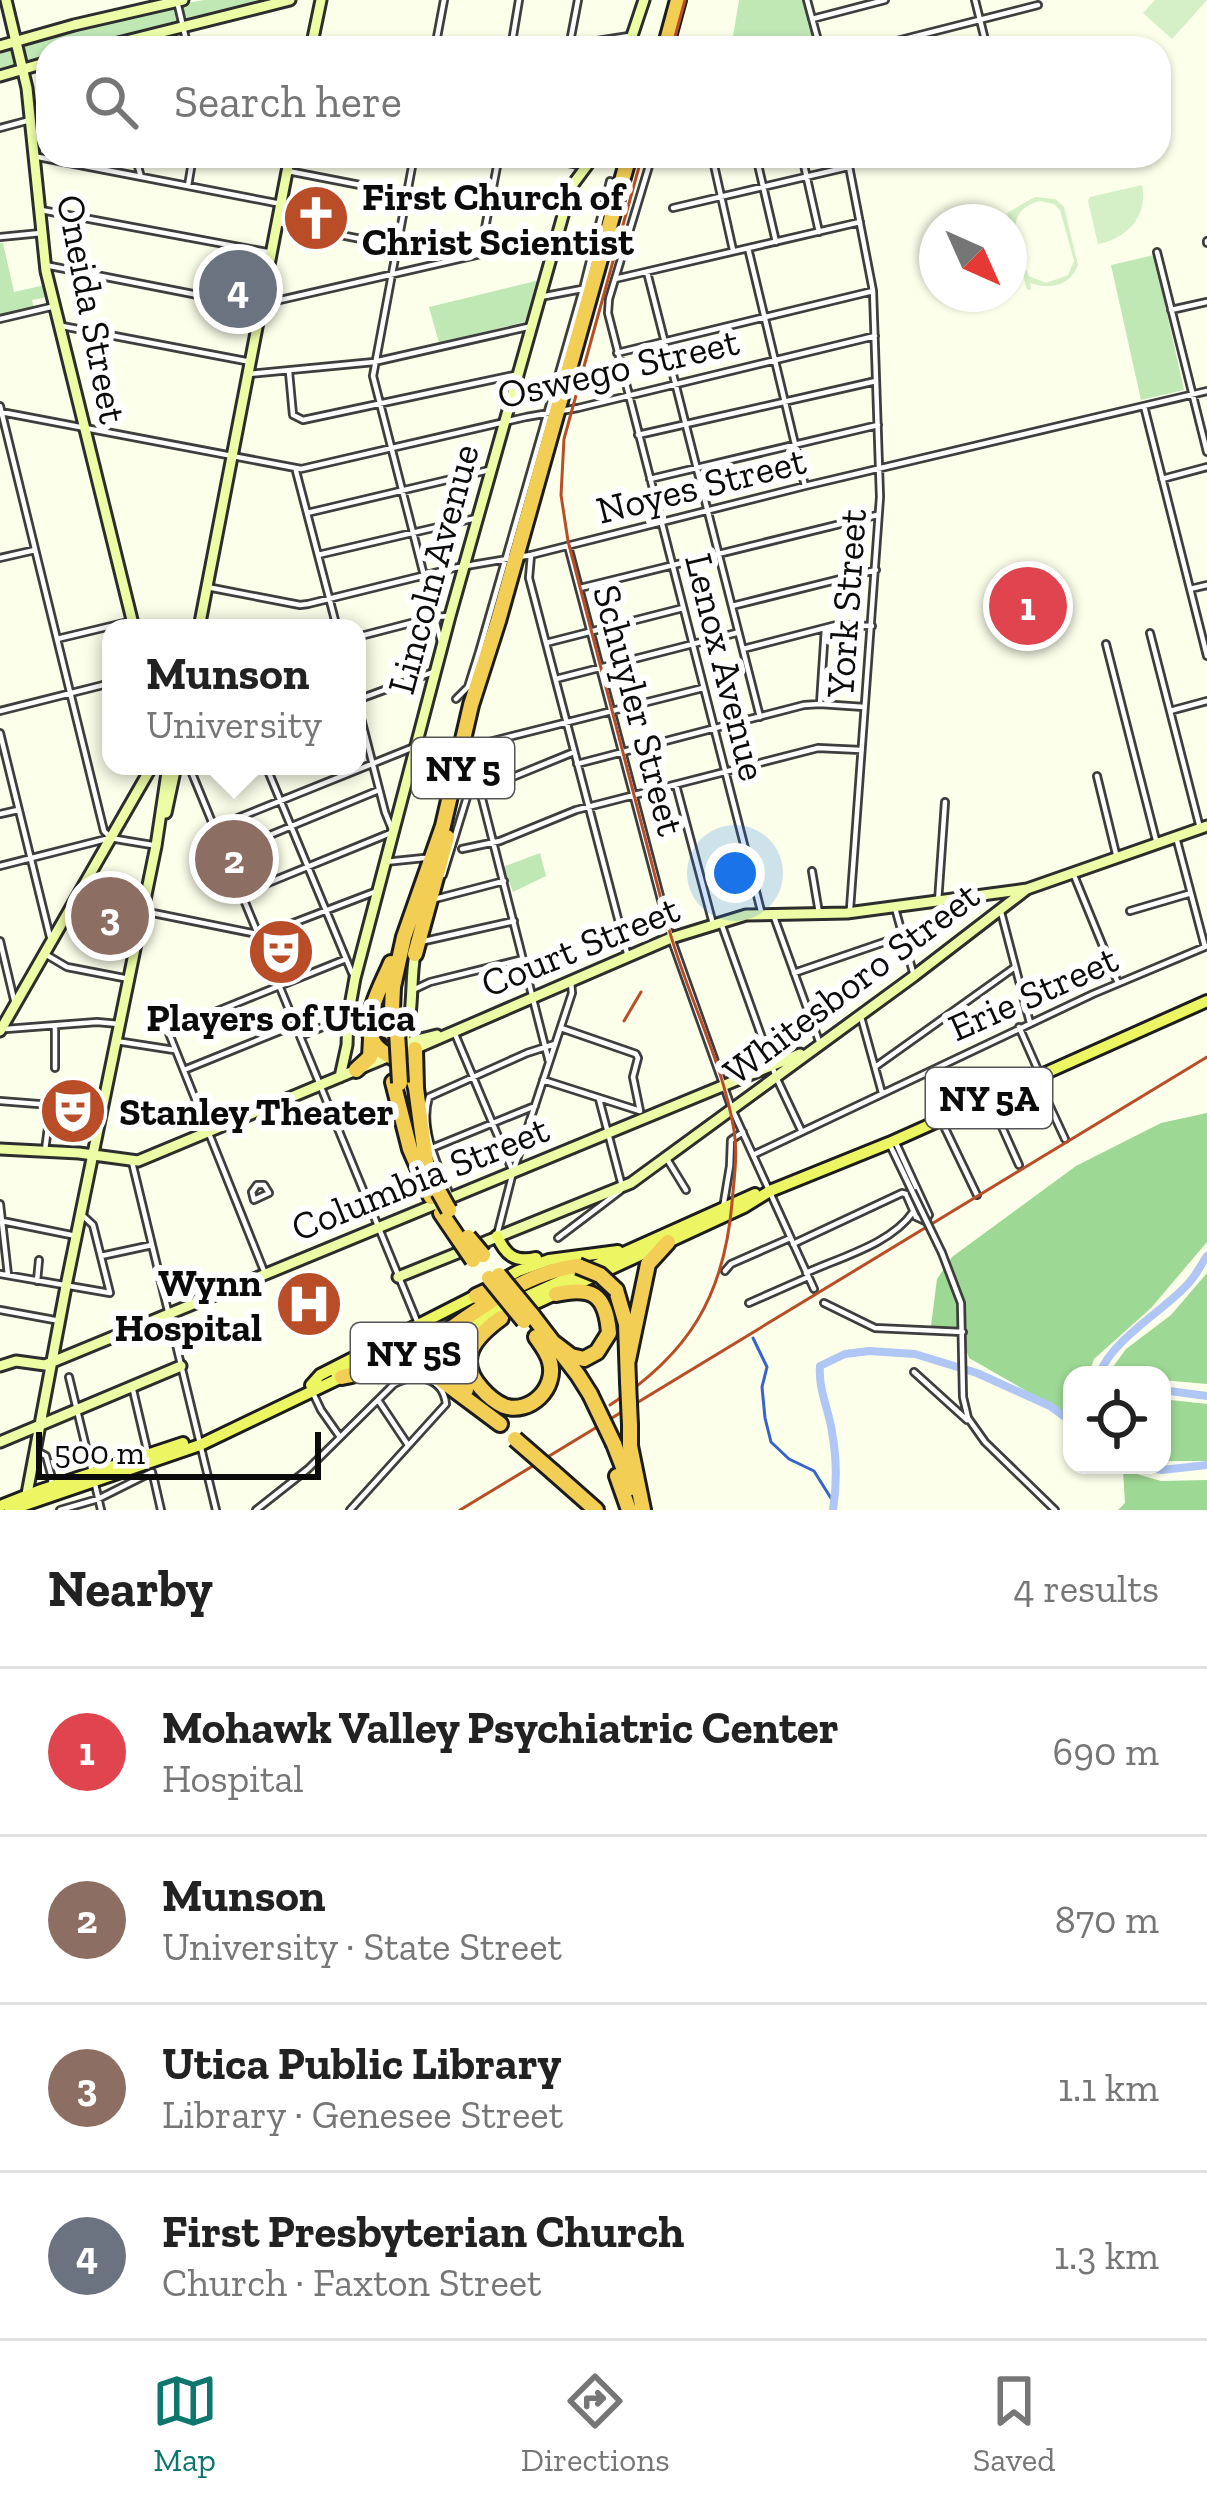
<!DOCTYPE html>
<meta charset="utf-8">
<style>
:root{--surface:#fff;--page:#f6f6f6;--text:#222;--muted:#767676;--line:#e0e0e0;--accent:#0f766e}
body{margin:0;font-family:"Zilla Slab",serif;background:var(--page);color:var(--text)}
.controls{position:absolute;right:36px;bottom:36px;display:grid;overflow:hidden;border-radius:24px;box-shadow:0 3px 9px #0004}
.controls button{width:108px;height:108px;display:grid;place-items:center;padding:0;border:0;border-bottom:3px solid var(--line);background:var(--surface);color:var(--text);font:60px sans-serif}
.compass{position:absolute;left:919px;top:204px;width:108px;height:108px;border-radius:50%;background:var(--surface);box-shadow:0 3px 9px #0004;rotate:135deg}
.scale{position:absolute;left:36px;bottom:30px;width:285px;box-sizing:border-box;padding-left:12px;border:6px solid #0b0b0b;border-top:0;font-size:33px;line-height:42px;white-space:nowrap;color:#0b0b0b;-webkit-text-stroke:9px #fff;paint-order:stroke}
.you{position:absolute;left:735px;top:873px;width:42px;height:42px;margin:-30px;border:9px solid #fff;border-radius:50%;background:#1a73e8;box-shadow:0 0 0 18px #1a73e833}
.badge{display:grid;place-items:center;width:78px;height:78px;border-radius:50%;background:var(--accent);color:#fff;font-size:39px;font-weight:700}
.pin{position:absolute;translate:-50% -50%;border:6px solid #fff;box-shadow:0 3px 12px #0006}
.popup{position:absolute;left:102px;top:619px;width:264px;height:156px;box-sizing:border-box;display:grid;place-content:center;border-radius:24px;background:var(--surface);filter:drop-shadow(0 3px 9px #0005);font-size:39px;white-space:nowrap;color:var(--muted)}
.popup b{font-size:45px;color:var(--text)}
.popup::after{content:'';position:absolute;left:50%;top:100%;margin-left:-24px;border:24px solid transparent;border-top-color:var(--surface)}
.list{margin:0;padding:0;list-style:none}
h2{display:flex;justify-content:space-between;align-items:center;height:156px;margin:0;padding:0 48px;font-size:51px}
h2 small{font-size:39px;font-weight:400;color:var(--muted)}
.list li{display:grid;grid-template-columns:78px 1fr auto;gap:36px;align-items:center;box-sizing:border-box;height:168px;padding:0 48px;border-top:3px solid var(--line)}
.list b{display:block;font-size:45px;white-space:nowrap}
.list p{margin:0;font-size:39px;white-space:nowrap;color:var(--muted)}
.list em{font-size:39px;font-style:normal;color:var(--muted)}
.icon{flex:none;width:66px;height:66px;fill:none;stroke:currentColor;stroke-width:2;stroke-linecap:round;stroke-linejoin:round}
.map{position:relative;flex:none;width:1207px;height:1510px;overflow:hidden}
.search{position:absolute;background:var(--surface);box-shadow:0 3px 9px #0004;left:36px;right:36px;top:36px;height:132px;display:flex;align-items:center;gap:30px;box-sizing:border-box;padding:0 42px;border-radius:36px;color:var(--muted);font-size:45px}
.sheet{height:828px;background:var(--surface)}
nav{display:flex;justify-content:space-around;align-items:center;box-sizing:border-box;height:168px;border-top:3px solid var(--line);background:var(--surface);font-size:33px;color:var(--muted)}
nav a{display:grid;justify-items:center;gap:6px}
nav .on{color:var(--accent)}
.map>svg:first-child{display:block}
</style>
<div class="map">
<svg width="1207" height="1510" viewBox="0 0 1207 1510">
<rect width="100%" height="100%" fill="#fcffea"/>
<path fill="#c0e8b5" d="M 204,0 L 276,0 L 89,48 L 48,48 L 48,59 L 0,72 L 0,50 L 157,8 Z
M 739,0 L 803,0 L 816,48 L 731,48 Z
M 0,243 L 3,243 L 14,292 L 45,285 L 48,297 L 32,300 L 34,309 L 0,318 Z
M 1154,255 L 1184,390 L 1141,400 L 1111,265 Z
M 540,280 L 528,321 L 439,343 L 429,307 Z
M 540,853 L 546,876 L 513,892 L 503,867 Z"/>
<path fill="#9ed895" d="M 1207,1113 L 1207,1242 L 1151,1308 L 1094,1359 L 1088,1375 L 1072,1375 L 1072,1417 L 969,1358 L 959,1330 L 931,1326 L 937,1279 L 952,1257 L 1076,1166 L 1161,1123 Z
M 1207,1273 L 1207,1384 L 1162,1380 L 1162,1375 L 1107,1375 L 1126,1349 L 1171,1315 Z
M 1162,1399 L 1207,1404 L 1207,1461 L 1162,1461 Z
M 1123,1470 L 1161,1481 L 1207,1480 L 1207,1510 L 1118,1510 L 1125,1503 Z"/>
<path fill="#d5efc7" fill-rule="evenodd" d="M 1155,0 L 1207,0 L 1172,39 L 1143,13 Z
M 1142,185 C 1148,216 1128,238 1098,244 L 1088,201 L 1090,197 Z
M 1035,197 L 1055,199 L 1064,207 L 1078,265 C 1070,286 1050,290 1030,283 L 1031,289 L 1027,290 L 1007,213 ZM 1040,201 L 1054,204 L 1060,210 L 1074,261 L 1068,275 L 1046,283 L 1029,276 C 1018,248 1000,211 1040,201 Z"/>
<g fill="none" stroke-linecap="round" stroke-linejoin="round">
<path stroke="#3963ca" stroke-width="3" d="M 753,1338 L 767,1367 L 762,1387 L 765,1418 L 771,1442 L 789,1459 L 814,1471 L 834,1503"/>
<path stroke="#b0c6f5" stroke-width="8" d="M 1099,1375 C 1111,1341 1160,1313 1185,1287 C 1195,1278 1200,1266 1207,1256
M 1162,1390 L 1207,1396
M 1134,1465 L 1162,1470 L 1207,1465
M 833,1510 C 837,1484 837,1459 832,1432 C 829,1410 818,1389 820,1366 L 845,1354 L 869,1351 L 915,1354 L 977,1373 L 1050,1406 L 1072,1422"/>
<g stroke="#3e3e3e" stroke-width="10">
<path id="street" d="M 807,0 L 820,48
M 975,0 L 987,48
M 177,1 L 188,48
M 812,19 L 885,0
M 570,42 L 578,0
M 435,48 L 444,0
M 511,48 L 519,0
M 552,48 L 629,36
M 869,48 L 1038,5
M 1032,48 L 1047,44
M 0,128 L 30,120
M 33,156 L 281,204
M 135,156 L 141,177
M 414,156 L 373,376 L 441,642
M 531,156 L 584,166
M 652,156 L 609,299 L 608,313 L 761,911
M 712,156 L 733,250
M 756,156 L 776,242
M 802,156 L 819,232
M 847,156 L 873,291 L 880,497 L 850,909
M 288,171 L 406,194
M 188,186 L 193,156
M 492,192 L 563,207
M 673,208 L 848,167
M 41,210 L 272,253
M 279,223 L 397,246
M 0,237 L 41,233
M 1207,241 L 1207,243
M 748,248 L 805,486
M 1157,252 L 1207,452
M 480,254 L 499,156
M 45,265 L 254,306 L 555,237
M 647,272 L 760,717
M 615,279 L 860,222
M 540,297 L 582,289
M 1171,310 L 1207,302
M 0,319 L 55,306
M 62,326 L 251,362
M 617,353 L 873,291
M 289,372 L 293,415 L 303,420 L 519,374
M 248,374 L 374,362 L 532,326
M 0,406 L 104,831 L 109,836
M 1144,406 L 1207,656
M 1,412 L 301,469 L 526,417 L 578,408 L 875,336
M 638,435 L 876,381
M 296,471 L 337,628
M 650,479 L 878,425
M 1162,479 L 1207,467
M 307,513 L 489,470
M 568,546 L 671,938 L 732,1109 L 814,1289
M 318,555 L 476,518
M 531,555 L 529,578 L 628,957
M 0,558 L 35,550
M 207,587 L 300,605 L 308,604 L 454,568 L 531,555 L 805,486 L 1207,391
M 580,588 L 877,515
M 1190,589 L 1207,585
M 732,606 L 876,570
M 1150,633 L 1200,828
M 357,637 L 434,617 L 450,616
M 57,639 L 132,621
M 546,643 L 683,608
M 1106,644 L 1157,844
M 743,649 L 836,625 L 872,626
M 556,679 L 736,633
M 456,699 L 468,687 L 479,652 L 583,289 L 610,181
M 357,700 L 436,671
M 820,704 L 825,628
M 0,711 L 111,683
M 1170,711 L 1207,701
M 0,733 L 50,937
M 577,764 L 804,705 L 820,704 L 864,707
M 189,766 L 417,1321
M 266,766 L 352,973
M 475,771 L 549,1062
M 1097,776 L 1117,858
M 676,785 L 713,924
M 481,790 L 574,752
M 0,814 L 18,810
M 213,828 L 414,747
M 1176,837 L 1205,947
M 462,849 L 500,841 L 576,810 L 818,748 L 861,750
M 224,854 L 379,790
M 385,862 L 424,858
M 0,866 L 110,838 L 152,845
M 812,871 L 819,913
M 1073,873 L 1118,983
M 443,875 L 475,771 L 476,749 L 481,744 L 703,688
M 241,894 L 393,832 L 385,812 L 357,703
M 435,899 L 504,881
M 938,902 L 945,802
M 895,908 L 914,976
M 143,911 L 262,935 L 377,891
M 1130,911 L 1188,894
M 1001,912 L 1030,1023
M 773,914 L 820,1044
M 721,923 L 776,1077 L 801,1130
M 0,941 L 15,1004
M 420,942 L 514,921
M 45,954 L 67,967 L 129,979
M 794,973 L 902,936
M 415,989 L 430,982 L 523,959
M 861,1017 L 882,1093
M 55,1026 L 55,1068
M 1019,1027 L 1038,1070 L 1041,1087 L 1065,1139
M 561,1028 L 636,1054 L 638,1058 L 633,1077 L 640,1111
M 6,1029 L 97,1022 L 119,1024
M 455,1034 L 513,1172
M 300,1036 L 345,1018
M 116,1041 L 174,1050
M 875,1067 L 1015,967
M 184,1070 L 295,1025
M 543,1080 L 640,1111
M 989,1098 L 1019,1165
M 599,1099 L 622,1186
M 0,1101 L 51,1105 L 45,1150
M 941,1120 L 977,1195
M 895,1141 L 929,1215 L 925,1221
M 889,1143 L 912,1191
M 432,1148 L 535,1106
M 753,1155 L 1093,994 L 1207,946
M 667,1159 L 686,1190
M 132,1162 L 216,1510
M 257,1185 L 264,1185 L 269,1193 L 254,1200 L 252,1192 Z
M 450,1195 C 438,1166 419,1128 429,1097 L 527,1053 L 555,1044
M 0,1204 L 8,1275
M 723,1208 L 730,1166 L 731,1140 L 743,1132
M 2,1221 L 76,1236
M 497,1235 L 513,1172 L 572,993 L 571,982
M 558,1238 L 620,1191
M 793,1244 L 902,1193 L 906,1194 L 916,1217 L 925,1221
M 942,1253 L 961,1303 L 963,1397 L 968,1418 L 985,1442 L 1055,1510
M 101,1256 L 152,1245
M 264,1271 L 168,1031 L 346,959
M 725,1271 L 731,1264 L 788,1239
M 806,1273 C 841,1257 891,1244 913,1212
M 0,1274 L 110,1293 L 93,1225 L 81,1214
M 37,1281 L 39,1260
M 749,1303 L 808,1277
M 824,1303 L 875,1328 L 963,1332
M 0,1310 L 60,1321
M 914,1372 L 967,1420
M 69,1377 L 92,1472
M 133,1390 L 148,1454
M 312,1391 L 321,1410 L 340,1437
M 378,1400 L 408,1445
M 35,1450 L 46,1456 L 52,1478 L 51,1484
M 153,1475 L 161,1510
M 94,1480 L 101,1510
M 60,1510 L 98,1499 L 152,1472
M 256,1510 L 308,1469 L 394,1384 C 415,1372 443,1377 446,1404 L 350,1510"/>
</g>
<g stroke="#2d2d2d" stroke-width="15">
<path id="secondary" d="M 6,0 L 27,88 L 46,271 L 134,628
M 0,46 L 74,25 L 183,0
M 98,48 L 290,0
M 311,48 L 321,0
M 628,48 L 644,0
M 0,76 L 48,62
M 199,628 L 290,156
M 166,813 L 176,766
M 0,1031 L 152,766
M 400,1047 C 416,1019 409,985 415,954
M 403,1048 L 413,1041 L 437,1035
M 414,1049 L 671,938 L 746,915 L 847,913 L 1027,889
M 340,1077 L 347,1045 L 348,1017 L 355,978 L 450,616 L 571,187 L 594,156
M 0,1149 L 79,1153 L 138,1161 L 392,1055
M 398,1277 L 631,1183 L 914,976 L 1027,889 L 1207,826
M 0,1366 L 16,1361 L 45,1365 L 800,1054
M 0,1442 L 181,1366
M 26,1499 L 67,1281 L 156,846 L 168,766"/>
</g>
<g stroke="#1c1c1c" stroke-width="16">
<path id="primary" d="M 497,1236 C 505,1254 514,1263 536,1258
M 498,1282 L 518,1271 L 549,1260 L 618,1251
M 521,1310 L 744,1207 L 770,1191 L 889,1143 L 1207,1001
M 465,1324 L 755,1194
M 381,1364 L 429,1348 L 487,1324
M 336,1373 L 387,1355
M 311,1385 L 320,1375 L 483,1292
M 0,1506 L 41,1490 L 183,1443
M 10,1510 L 200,1445 L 346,1375"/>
</g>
<g stroke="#1c1c1c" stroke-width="20">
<path id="highway" d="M 665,48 L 678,0
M 415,954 L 447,837
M 391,963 C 381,988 351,1034 385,1053 C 402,1062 411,1068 416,1088
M 391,1033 L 393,987 L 404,937 L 443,826 L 471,705 L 498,621 L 629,156
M 415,1049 L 416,1088 L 427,1169
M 356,1070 L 370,1057 L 371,1039
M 393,1082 L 410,1149 L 431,1197
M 441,1213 L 460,1241
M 616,1290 L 626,1324 L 628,1382
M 476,1296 L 504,1283
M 532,1315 L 578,1375 L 590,1394
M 501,1318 C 475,1337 455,1359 481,1388 C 487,1395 495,1402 504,1406 C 530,1415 557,1388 550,1362 C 548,1353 541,1344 536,1337
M 440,1336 C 482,1307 526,1272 578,1266
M 554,1343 L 571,1356 L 584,1359 L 597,1352 L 609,1333 C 606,1294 592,1286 556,1294
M 436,1352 L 466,1390
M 628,1360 L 648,1264 L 668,1242
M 342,1377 C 372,1371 399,1360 429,1371 L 500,1424
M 630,1425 L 630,1446 L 643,1510
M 614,1444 L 631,1488
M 553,1472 L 596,1510
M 617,1476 L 629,1510"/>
</g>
<use href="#street" stroke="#fff" stroke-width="4.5"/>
<use href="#secondary" stroke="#ecfda6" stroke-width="9"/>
<use href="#primary" stroke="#ecf663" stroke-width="10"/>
<use href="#highway" stroke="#f2ce55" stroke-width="14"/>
<path stroke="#b84d27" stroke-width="3" d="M 672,48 L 685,0
M 624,1021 L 641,992
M 610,1405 C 689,1354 724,1296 732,1203 C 734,1179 738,1154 734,1130 C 722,1058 685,992 667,922 C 634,795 601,668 568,541 L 561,495 L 564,439 L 642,156
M 460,1510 L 1207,1057"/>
<g stroke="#3e3e3e" stroke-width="10" stroke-linecap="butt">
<path id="street-bridge" d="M 912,1191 L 942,1253"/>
</g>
<g stroke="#1c1c1c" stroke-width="20" stroke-linecap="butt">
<path id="highway-bridge" d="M 397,1032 L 400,1083
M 439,1192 L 449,1210
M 468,1237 L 483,1255
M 460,1241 L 473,1260
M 578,1266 L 600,1275 L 616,1290
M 499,1275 L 532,1315
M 489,1278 L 524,1321
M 430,1336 L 439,1351
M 628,1382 L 630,1425
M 590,1394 L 614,1444
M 515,1439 L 553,1472"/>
</g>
<use href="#street-bridge" stroke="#fff" stroke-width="4.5"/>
<use href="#highway-bridge" stroke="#f2ce55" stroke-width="14"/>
</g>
<defs>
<g id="church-disc" transform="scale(3.45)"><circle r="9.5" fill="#b84d27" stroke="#fff"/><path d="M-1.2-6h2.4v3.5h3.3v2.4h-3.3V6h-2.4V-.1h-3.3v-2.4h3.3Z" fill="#fff"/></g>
<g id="theatre-disc" transform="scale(3.45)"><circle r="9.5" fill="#b84d27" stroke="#fff"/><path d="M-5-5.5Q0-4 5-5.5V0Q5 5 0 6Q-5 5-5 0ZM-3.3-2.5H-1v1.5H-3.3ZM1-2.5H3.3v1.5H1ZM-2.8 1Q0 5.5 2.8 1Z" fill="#fff"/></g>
<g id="hospital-disc" transform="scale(3.45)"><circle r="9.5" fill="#b84d27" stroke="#fff"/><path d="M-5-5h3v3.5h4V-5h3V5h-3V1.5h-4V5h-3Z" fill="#fff"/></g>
</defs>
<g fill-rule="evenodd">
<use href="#church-disc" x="316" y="218"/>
<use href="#theatre-disc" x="281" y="952"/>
<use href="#theatre-disc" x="73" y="1111"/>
<use href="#hospital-disc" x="309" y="1304"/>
</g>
<g text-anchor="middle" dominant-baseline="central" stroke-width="12" stroke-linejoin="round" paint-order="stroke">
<g fill="#fff" stroke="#545454" stroke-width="3">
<rect x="412" y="738" width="102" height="60" rx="9"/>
<rect x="926" y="1068" width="126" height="60" rx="9"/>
<rect x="351" y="1323" width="126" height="60" rx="9"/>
</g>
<g font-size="36" font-weight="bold" fill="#0b0b0b">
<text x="463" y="768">NY 5</text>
<text x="989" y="1098">NY 5A</text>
<text x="414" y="1353">NY 5S</text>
</g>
<g font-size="39" font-weight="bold" fill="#0b0b0b" stroke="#fff" text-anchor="start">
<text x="362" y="196">First Church of<tspan x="362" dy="45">Christ Scientist</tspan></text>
<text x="281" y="1017" text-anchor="middle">Players of Utica</text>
<text x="119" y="1111">Stanley Theater</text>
<text x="262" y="1282" text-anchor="end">Wynn<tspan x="262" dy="45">Hospital</tspan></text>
</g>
<g font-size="39" fill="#0b0b0b" stroke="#fff">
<text transform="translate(92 309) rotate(79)">Oneida Street</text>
<text transform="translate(618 368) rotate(-13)">Oswego Street</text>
<text transform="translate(701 485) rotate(-14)">Noyes Street</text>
<text transform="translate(433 569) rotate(-75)">Lincoln Avenue</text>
<text transform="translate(846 603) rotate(-86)">York Street</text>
<text transform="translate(726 667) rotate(76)">Lenox Avenue</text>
<text transform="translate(639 710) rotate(75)">Schuyler Street</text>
<text transform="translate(580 946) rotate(-22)">Court Street</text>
<text transform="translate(851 983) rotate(-37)">Whitesboro Street</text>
<text transform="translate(1033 993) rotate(-24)">Erie Street</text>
<text transform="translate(420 1178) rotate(-22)">Columbia Street</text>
</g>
</g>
</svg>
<div class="controls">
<button><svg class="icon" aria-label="locate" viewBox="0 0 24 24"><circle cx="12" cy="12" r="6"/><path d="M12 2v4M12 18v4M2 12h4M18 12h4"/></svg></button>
</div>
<svg class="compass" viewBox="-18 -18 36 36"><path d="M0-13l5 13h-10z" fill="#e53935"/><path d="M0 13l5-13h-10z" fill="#767676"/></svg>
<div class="scale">500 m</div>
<div class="you"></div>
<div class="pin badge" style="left:1028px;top:606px;background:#e0444e">1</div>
<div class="pin badge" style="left:234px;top:859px;background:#8d6e63">2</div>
<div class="popup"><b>Munson</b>University</div>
<div class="pin badge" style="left:110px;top:916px;background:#8d6e63">3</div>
<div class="pin badge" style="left:238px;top:289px;background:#6b7280">4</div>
<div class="search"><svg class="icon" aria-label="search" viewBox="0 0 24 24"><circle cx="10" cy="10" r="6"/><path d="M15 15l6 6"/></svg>Search here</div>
</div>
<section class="sheet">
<h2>Nearby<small>4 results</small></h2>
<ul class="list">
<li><span class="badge" style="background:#e0444e">1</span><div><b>Mohawk Valley Psychiatric Center</b><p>Hospital</p></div><em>690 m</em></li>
<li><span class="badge" style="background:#8d6e63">2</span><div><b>Munson</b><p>University · State Street</p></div><em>870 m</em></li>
<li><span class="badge" style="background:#8d6e63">3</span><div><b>Utica Public Library</b><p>Library · Genesee Street</p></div><em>1.1 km</em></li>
<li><span class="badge" style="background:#6b7280">4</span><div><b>First Presbyterian Church</b><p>Church · Faxton Street</p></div><em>1.3 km</em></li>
</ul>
</section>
<nav>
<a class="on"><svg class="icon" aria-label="map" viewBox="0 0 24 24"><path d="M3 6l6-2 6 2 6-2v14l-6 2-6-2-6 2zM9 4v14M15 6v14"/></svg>Map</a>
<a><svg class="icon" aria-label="directions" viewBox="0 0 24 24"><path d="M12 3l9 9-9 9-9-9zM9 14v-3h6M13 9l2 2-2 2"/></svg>Directions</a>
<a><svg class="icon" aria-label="saved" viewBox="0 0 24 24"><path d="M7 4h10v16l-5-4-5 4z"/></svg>Saved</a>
</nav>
